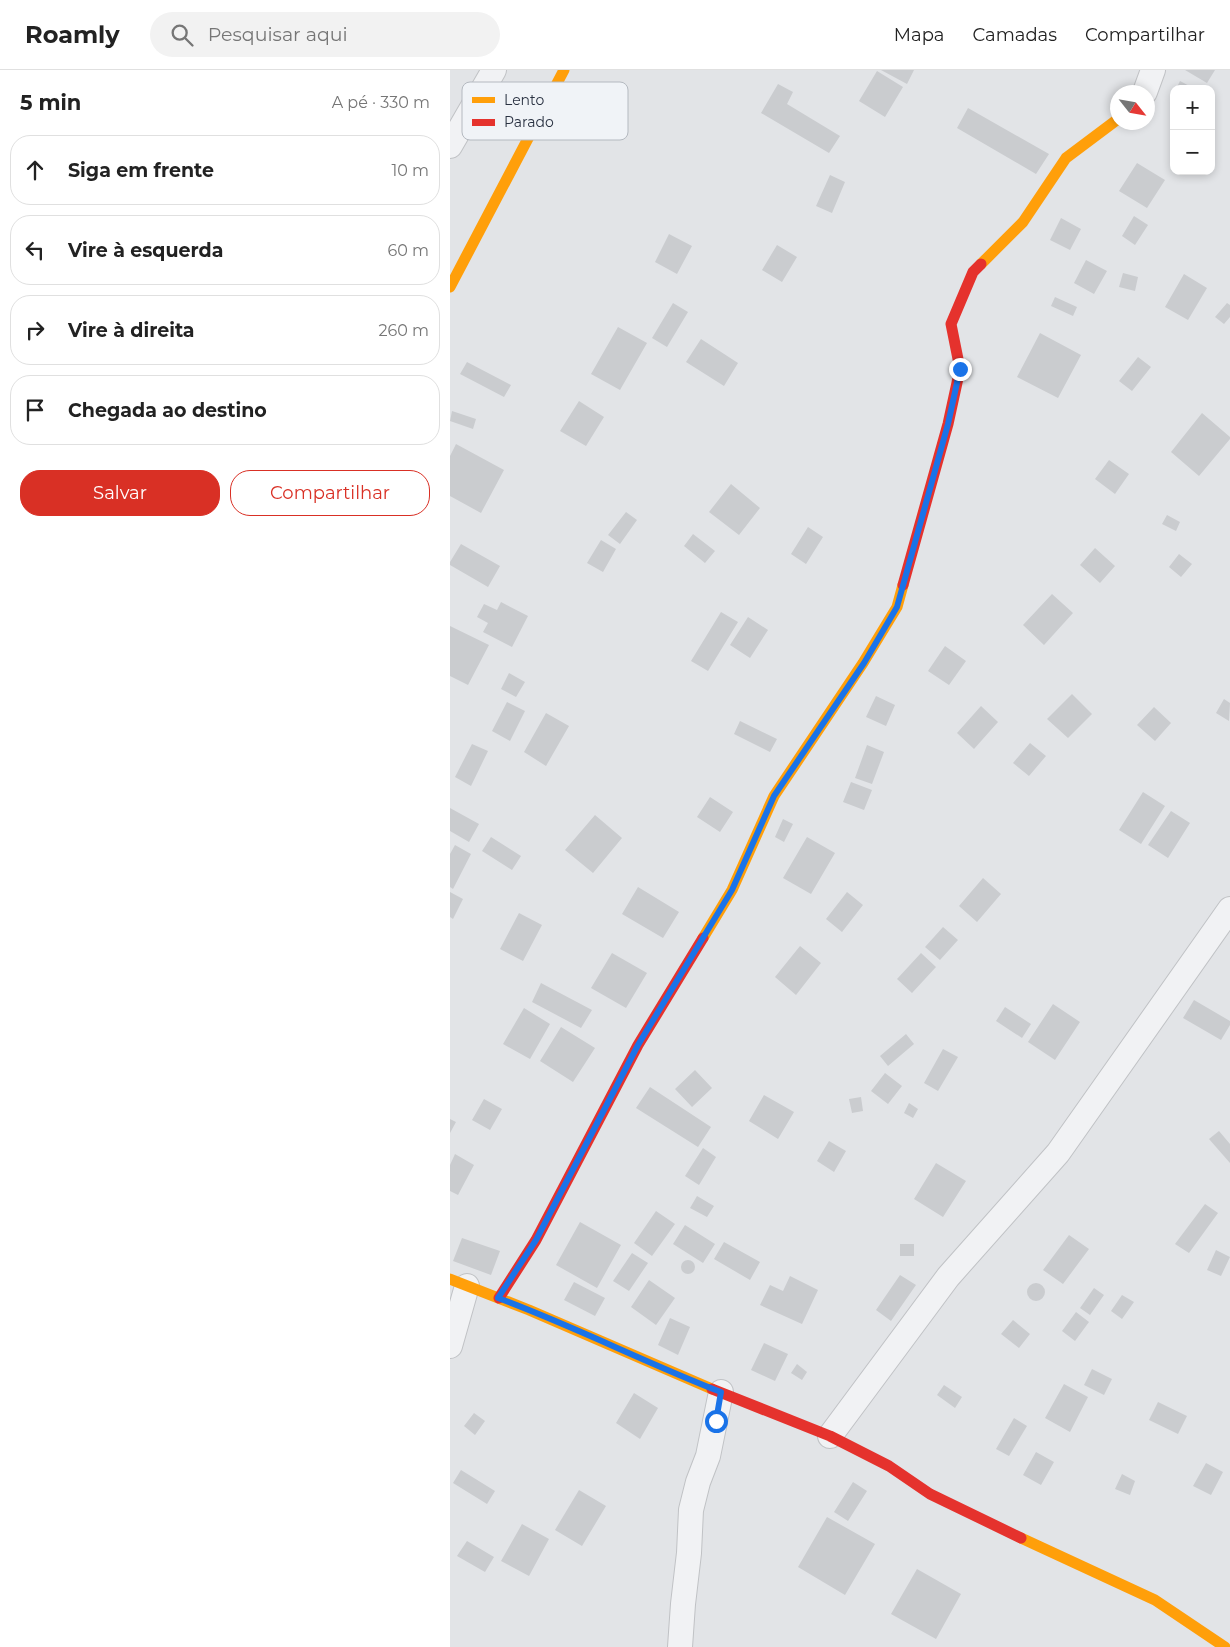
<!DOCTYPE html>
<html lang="pt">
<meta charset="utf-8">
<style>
:root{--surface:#fff;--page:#f2f2f2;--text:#222;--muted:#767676;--line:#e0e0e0;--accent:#d93025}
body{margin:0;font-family:Montserrat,sans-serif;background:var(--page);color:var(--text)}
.controls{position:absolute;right:15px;top:15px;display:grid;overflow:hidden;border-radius:10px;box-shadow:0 2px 8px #0003}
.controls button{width:45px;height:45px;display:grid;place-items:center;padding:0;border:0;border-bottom:1px solid var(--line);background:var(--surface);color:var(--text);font:25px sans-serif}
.compass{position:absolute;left:660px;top:15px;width:45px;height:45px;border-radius:50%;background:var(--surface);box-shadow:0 2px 8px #0003;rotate:121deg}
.stop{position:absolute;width:15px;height:15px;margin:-11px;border:4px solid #1a73e8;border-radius:50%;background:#fff}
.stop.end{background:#1a73e8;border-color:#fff;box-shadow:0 1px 5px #0008}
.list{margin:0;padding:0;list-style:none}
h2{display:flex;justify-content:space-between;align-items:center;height:65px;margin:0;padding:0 20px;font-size:21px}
h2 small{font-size:16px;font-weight:400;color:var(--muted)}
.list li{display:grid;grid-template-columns:32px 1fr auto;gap:15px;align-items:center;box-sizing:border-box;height:70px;margin:0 10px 10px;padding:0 10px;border:1px solid var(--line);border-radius:20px}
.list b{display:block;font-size:19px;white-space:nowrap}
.list em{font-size:16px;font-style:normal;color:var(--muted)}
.actions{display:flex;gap:10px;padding:15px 20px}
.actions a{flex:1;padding:11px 0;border:1px solid var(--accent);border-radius:20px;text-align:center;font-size:18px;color:var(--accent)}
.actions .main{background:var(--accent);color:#fff}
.icon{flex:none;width:28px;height:28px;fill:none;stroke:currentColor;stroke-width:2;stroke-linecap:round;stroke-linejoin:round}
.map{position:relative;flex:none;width:780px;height:1577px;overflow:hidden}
header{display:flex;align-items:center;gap:30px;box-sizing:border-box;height:70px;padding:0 25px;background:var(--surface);border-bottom:1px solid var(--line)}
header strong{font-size:24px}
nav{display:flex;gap:28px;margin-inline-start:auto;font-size:18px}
.search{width:350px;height:45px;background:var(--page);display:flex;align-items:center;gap:12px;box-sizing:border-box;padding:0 18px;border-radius:28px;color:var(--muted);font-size:19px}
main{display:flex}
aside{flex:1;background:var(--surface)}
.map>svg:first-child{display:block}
</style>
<header>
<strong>Roamly</strong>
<div class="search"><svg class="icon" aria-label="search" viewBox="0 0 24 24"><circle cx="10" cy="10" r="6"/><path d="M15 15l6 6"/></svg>Pesquisar aqui</div>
<nav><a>Mapa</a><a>Camadas</a><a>Compartilhar</a></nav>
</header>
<main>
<aside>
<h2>5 min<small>A pé · 330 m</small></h2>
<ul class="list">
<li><svg class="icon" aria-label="ahead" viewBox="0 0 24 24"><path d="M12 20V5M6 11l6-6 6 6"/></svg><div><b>Siga em frente</b></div><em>10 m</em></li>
<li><svg class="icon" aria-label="left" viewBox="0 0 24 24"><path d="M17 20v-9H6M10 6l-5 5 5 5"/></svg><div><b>Vire à esquerda</b></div><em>60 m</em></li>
<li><svg class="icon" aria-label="right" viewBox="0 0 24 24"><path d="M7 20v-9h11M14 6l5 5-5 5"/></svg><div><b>Vire à direita</b></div><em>260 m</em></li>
<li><svg class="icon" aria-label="arrive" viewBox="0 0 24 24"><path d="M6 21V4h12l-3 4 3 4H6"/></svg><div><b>Chegada ao destino</b></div></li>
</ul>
<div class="actions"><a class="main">Salvar</a><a>Compartilhar</a></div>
</aside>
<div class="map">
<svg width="780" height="1577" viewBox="0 0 780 1577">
<rect width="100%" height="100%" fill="#e2e4e7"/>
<path fill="#cacccf" d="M 431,0 L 464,0 L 457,14 Z
M 735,0 L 765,0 L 757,13 Z
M 427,1 L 453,17 L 435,47 L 409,31 Z
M 730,11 L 745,19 L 726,19 Z
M 328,14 L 343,22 L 337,34 L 390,66 L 379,83 L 311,43 Z
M 518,38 L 599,84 L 586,104 L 507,58 Z
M 687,93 L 715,110 L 697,138 L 669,121 Z
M 380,105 L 395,112 L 382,143 L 366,136 Z
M 684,146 L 698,155 L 685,175 L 672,166 Z
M 611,148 L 631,159 L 620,180 L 600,170 Z
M 219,164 L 242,176 L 227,204 L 205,192 Z
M 327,175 L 347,187 L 332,212 L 312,200 Z
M 636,190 L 657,201 L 644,224 L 624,213 Z
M 673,203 L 688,207 L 685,221 L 669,217 Z
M 734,204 L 757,218 L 738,250 L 715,237 Z
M 605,227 L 627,237 L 623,246 L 601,236 Z
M 223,233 L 238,242 L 217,277 L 202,268 Z
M 777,233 L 780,235 L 780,247 L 774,254 L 765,247 Z
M 168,257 L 197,273 L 170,320 L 141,304 Z
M 590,263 L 631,285 L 608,328 L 567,307 Z
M 251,269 L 288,293 L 274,316 L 236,292 Z
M 688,287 L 701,297 L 682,321 L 669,311 Z
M 17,292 L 61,315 L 54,327 L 10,304 Z
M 129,331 L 154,347 L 136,376 L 110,361 Z
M 2,341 L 26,349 L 23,359 L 0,351 Z
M 752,343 L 780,367 L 780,369 L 749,406 L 721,382 Z
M 6,374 L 54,400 L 31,443 L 0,426 L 0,386 Z
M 659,390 L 679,404 L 665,424 L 645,409 Z
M 281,414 L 310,438 L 289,465 L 259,442 Z
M 176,442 L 187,450 L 170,474 L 158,465 Z
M 717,445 L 730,452 L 726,461 L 712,454 Z
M 358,457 L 373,467 L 356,494 L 341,484 Z
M 243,464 L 265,481 L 255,493 L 234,476 Z
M 151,470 L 166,479 L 153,502 L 137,493 Z
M 11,474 L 50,496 L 38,517 L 0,495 L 0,492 Z
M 645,478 L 665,496 L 650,513 L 630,495 Z
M 729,484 L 742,494 L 731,507 L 719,497 Z
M 602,524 L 623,543 L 594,575 L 573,555 Z
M 51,532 L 78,546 L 62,577 L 33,562 L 38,553 L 27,547 L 34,534 L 47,540 Z
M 271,542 L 288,552 L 258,601 L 241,591 Z
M 298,547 L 318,560 L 300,588 L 280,575 Z
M 0,556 L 39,575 L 18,615 L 0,606 Z
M 495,576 L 516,591 L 499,615 L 478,601 Z
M 59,603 L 75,612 L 66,627 L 51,619 Z
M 622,624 L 642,644 L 618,668 L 597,649 Z
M 426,626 L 445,635 L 436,656 L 416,647 Z
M 774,629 L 780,633 L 779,651 L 766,643 Z
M 57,632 L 75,641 L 60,671 L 42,661 Z
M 531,636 L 548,652 L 524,679 L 507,663 Z
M 704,637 L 721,653 L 705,671 L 687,655 Z
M 96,643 L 119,656 L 96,696 L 74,682 Z
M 290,651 L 327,669 L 320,682 L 284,664 Z
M 580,673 L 596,686 L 579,706 L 563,693 Z
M 22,674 L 38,681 L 21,716 L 5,707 Z
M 417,675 L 434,682 L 422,714 L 405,708 Z
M 401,712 L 422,720 L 414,740 L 393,732 Z
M 693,722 L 715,736 L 691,774 L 669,760 Z
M 260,727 L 283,742 L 270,762 L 247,747 Z
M 0,738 L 29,754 L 19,772 L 0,761 Z
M 721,741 L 740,753 L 718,788 L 698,775 Z
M 145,745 L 172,768 L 143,803 L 115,780 Z
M 333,749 L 343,754 L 334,772 L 325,767 Z
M 41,767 L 71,786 L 62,800 L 32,781 Z
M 357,767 L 385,783 L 361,824 L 333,808 Z
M 5,775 L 21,784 L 3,819 L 0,817 L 0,784 Z
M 533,808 L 551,824 L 527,852 L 509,836 Z
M 188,817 L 229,842 L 213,868 L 172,844 Z
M 0,822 L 13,829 L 3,849 L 0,847 Z
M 397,822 L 413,835 L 392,862 L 376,849 Z
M 69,843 L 92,855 L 73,891 L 50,879 Z
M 493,857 L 508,870 L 490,890 L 475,877 Z
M 350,876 L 371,893 L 346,925 L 325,907 Z
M 162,883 L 197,903 L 176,938 L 141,918 Z
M 471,883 L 486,897 L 462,923 L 447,909 Z
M 91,913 L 142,940 L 131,958 L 82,932 Z
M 744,930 L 780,951 L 780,955 L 771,970 L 733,948 Z
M 603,934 L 630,952 L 605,990 L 578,972 Z
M 555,937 L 581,954 L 572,968 L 546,951 Z
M 74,938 L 100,954 L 80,989 L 53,974 Z
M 111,957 L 145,978 L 123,1012 L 90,991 Z
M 456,964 L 464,974 L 438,996 L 430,986 Z
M 493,979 L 508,987 L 488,1021 L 474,1013 Z
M 245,1000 L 262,1018 L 242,1037 L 225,1019 Z
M 435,1003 L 452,1016 L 438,1034 L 421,1021 Z
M 200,1017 L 261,1057 L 248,1077 L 186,1038 Z
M 314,1025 L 344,1042 L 328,1069 L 299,1051 Z
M 411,1027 L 413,1041 L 402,1043 L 399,1029 Z
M 34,1029 L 52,1039 L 40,1060 L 22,1050 Z
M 459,1033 L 468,1039 L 463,1048 L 454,1043 Z
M 0,1049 L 6,1052 L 0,1063 Z
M 769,1061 L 780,1074 L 780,1093 L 759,1069 Z
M 379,1071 L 396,1081 L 384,1102 L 367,1091 Z
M 253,1078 L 266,1087 L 249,1115 L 235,1106 Z
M 5,1084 L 24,1095 L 8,1125 L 0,1121 L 0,1095 Z
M 486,1093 L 516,1111 L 493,1147 L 464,1129 Z
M 247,1126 L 264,1136 L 257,1147 L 240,1138 Z
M 755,1134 L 768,1143 L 739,1183 L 725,1174 Z
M 206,1141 L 225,1154 L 202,1186 L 184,1173 Z
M 130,1152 L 171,1175 L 147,1218 L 106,1195 Z
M 235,1155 L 265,1174 L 253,1193 L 223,1174 Z
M 619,1165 L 639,1179 L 613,1214 L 593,1200 Z
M 12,1168 L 50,1181 L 41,1205 L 3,1191 Z
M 274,1172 L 310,1192 L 300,1210 L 264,1189 Z
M 450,1174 L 464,1174 L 464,1186 L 450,1186 Z
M 766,1180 L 780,1187 L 771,1206 L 757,1200 Z
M 182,1183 L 198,1193 L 179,1221 L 163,1211 Z
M231 1197a7 7 0 1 1 14 0a7 7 0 1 1-14 0Z
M 450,1205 L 466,1215 L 441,1251 L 426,1240 Z
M 340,1206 L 368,1220 L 352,1254 L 310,1235 L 320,1215 L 333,1221 Z
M 199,1210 L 225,1228 L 206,1255 L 181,1237 Z
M 124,1212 L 155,1228 L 145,1246 L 114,1230 Z
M577 1222a9 9 0 1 1 18 0a9 9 0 1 1-18 0Z
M 644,1218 L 654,1225 L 640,1245 L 630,1238 Z
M 672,1225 L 684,1232 L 672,1249 L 661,1241 Z
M 626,1242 L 639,1252 L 625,1271 L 612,1261 Z
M 220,1248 L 240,1257 L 228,1285 L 208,1275 Z
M 563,1250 L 580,1264 L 569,1278 L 551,1264 Z
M 314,1273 L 338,1284 L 325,1311 L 301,1300 Z
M 347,1294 L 357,1302 L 352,1310 L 341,1303 Z
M 642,1299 L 662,1309 L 654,1325 L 634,1315 Z
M 614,1314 L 638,1327 L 620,1362 L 595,1348 Z
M 494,1315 L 512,1327 L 505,1338 L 487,1325 Z
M 184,1323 L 208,1338 L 190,1369 L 166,1353 Z
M 708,1332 L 737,1346 L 728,1364 L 699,1350 Z
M 24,1343 L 35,1351 L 25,1365 L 14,1356 Z
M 564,1348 L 577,1356 L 559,1386 L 546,1379 Z
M 586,1382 L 604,1392 L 591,1415 L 573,1405 Z
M 756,1393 L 773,1402 L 761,1425 L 743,1416 Z
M 11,1400 L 45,1421 L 37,1434 L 3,1413 Z
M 672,1404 L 685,1411 L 680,1425 L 665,1419 Z
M 403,1412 L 417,1421 L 398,1451 L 384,1442 Z
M 129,1420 L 156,1436 L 132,1476 L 105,1460 Z
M 377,1447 L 425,1474 L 395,1525 L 348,1497 Z
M 72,1454 L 99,1469 L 79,1506 L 51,1491 Z
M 17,1471 L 44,1487 L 35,1502 L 7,1486 Z
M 467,1499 L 511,1524 L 486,1569 L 441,1544 Z"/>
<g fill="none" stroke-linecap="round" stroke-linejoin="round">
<g stroke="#c0c2c5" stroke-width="26">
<path id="street" d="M 695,22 L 703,0
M 0,76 L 44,0
M 0,1276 L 17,1216
M 380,1366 L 498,1207 L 608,1083 L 780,839
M 230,1577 L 233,1534 L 239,1483 L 241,1440 L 248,1412 L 258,1386 L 271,1322"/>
</g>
<use href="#street" stroke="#f1f2f4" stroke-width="24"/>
<path stroke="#ff9f0a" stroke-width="11" d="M 531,194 L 573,152 L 616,88 L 668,49
M 0,217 L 114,0
M 253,868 L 282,820 L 324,726 L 413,593 L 447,537 L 453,515
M 0,1209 L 79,1240 L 262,1319
M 571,1468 L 705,1530 L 775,1577"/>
<path stroke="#e5322d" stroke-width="11" d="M 453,515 L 498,354 L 510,299 L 501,254 L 523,202 L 531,194
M 49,1228 L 86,1170 L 188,975 L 253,868
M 262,1319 L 380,1366 L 439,1396 L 480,1424 L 571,1468"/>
</g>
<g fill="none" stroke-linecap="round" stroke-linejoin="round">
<path stroke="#1a73e8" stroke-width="6" d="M 266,1351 L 271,1322 C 196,1293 124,1256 48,1228 L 86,1170 L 188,975 L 282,820 L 324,726 L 414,593 L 447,537 L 498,354 L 510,299"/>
</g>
<rect x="12" y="12" width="166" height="58" rx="8" fill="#f0f3f7" stroke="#b4b9c0" stroke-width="1"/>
<rect x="22" y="27" width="23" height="6" fill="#ff9f0a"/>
<rect x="22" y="49" width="23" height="7" fill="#e5322d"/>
<g font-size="14" fill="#293141">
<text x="54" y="35">Lento</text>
<text x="54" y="57">Parado</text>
</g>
</svg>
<div class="controls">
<button>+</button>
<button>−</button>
</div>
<svg class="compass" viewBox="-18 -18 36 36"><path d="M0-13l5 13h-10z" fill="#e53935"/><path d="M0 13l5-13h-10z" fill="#767676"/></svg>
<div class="stop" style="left:266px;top:1351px"></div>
<div class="stop end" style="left:510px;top:299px"></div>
</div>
</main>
